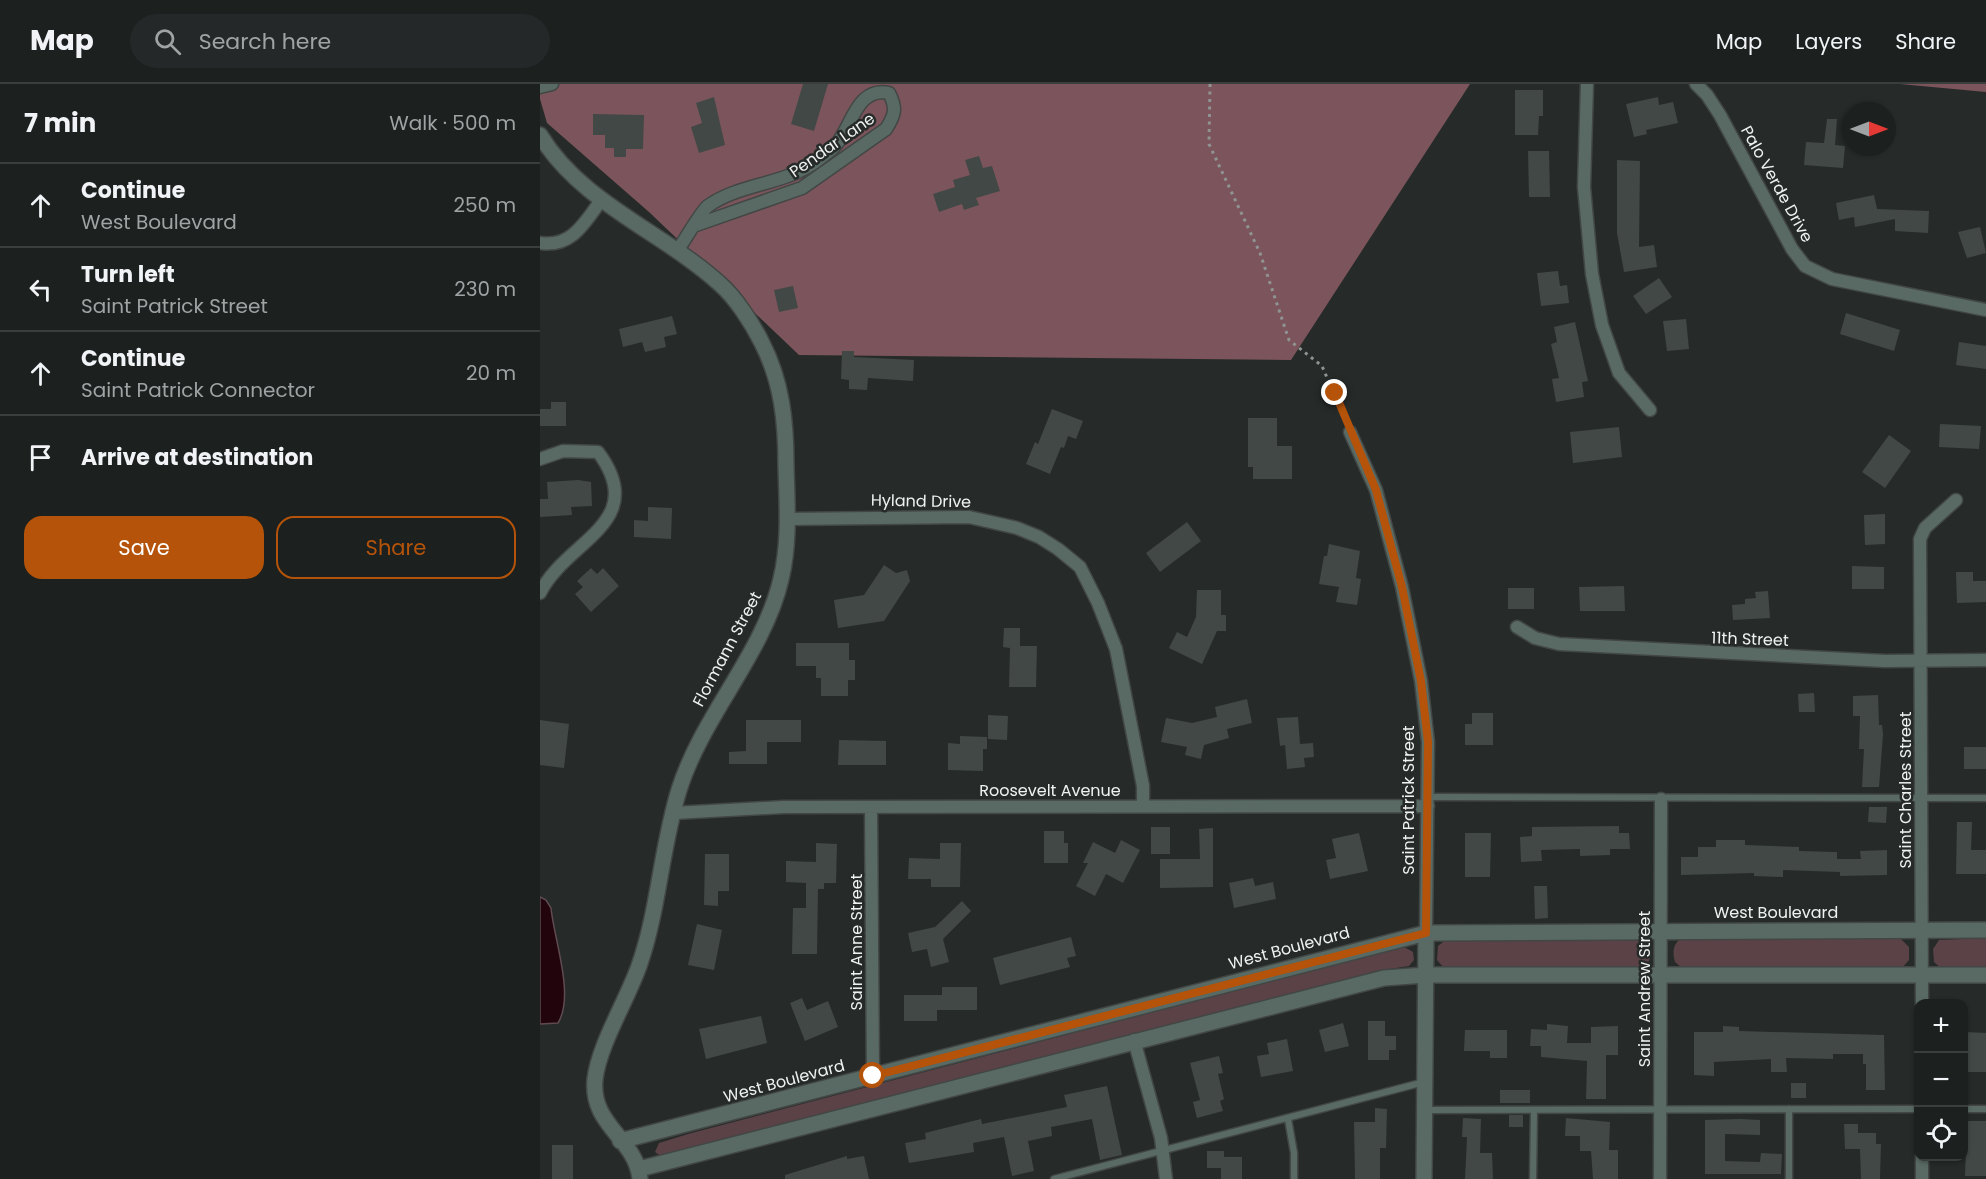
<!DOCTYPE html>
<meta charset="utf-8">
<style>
:root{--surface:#1c201f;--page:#252828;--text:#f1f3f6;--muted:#a0a3a4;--line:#3a3e3d;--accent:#b45309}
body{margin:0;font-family:Poppins,sans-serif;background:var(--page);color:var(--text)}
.controls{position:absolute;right:18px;bottom:18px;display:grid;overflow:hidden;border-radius:12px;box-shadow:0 2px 4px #0004}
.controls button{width:54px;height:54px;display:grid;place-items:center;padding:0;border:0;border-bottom:2px solid var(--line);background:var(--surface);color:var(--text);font:30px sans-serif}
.compass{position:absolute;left:1302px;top:18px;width:54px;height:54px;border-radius:50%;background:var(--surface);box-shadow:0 2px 4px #0004;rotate:90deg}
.stop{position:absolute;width:18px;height:18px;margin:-14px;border:4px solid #b45309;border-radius:50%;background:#fff}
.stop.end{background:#b45309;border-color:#fff;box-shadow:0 2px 6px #0008}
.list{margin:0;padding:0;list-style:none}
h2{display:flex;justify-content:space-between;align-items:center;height:78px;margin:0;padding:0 24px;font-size:26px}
h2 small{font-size:20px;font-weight:400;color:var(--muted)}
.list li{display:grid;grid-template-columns:39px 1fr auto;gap:18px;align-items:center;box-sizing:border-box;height:84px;padding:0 24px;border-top:2px solid var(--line)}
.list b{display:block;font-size:22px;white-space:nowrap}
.list p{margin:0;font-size:20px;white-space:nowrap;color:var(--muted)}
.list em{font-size:20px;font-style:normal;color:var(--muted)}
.actions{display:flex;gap:12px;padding:18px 24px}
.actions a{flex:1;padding:14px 0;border:2px solid var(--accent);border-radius:18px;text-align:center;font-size:21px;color:var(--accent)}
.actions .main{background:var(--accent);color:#fff}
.icon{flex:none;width:33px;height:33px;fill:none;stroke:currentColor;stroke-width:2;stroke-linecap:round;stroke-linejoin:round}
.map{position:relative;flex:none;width:1446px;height:1095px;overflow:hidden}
header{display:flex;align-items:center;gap:36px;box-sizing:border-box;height:84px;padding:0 30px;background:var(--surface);border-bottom:2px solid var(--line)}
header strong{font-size:28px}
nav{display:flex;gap:33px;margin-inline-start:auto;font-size:21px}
.search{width:420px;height:54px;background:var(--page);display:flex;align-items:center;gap:15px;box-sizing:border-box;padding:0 21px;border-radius:33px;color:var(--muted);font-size:22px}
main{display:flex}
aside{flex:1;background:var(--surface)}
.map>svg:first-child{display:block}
</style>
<header>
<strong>Map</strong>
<div class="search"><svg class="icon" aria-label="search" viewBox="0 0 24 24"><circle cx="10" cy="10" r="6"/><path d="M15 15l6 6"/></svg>Search here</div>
<nav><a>Map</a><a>Layers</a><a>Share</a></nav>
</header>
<main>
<aside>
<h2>7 min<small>Walk · 500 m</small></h2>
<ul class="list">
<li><svg class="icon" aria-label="ahead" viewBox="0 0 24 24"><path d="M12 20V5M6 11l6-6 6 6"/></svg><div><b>Continue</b><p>West Boulevard</p></div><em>250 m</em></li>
<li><svg class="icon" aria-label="left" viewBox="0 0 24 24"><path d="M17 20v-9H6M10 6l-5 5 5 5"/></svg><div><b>Turn left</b><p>Saint Patrick Street</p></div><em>230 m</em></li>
<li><svg class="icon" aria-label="ahead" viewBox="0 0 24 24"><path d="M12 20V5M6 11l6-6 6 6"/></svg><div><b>Continue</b><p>Saint Patrick Connector</p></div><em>20 m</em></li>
<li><svg class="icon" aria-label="arrive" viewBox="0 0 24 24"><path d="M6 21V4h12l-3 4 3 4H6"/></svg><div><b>Arrive at destination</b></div></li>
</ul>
<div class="actions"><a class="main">Save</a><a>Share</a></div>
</aside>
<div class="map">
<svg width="1446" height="1095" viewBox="0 0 1446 1095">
<rect width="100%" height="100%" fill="#262b29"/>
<path fill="#5a4246" d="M 1101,853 C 1111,860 1113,871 1107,881 L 1102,884 L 904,884 L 897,876 L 898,862 L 908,854 Z
M 1143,854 L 1360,854 L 1369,863 L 1369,876 L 1362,884 L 1142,884 L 1135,878 C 1132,868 1133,858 1143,854 Z
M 1446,854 L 1446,885 L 1402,885 L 1394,878 L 1393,865 L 1399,856 Z
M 857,864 L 866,864 L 873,868 L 874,876 L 869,882 L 837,887 L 123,1074 L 115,1068 L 119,1059 L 148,1050 Z"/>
<path fill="#7c555c" d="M 0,0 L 930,0 L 751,276 L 259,271 L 109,128 L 7,39 L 0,15 Z
M 1360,0 L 1446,0 L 1446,8 Z"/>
<path fill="#21040c" stroke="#5f4b51" stroke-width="1.5" d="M 0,813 L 6,816 L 11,824 C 14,856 35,911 18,939 L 0,940 Z"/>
<path fill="#424846" d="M 263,0 L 288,0 L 274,47 L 251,40 Z
M 975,6 L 1003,6 L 1003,32 L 999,32 L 998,51 L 975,51 Z
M 174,13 L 185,61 L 159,69 L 151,43 L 162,39 L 156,19 Z
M 1118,13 L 1119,21 L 1133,18 L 1138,39 L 1106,46 L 1107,50 L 1094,53 L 1086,20 Z
M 53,30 L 104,31 L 103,65 L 86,65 L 86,73 L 74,73 L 74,64 L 65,64 L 65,51 L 53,51 Z
M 1287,35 L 1297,35 L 1295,61 L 1305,62 L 1303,84 L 1264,81 L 1266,58 L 1284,59 Z
M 988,67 L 1009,67 L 1010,113 L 989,113 Z
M 439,72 L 443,84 L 452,82 L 460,107 L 436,114 L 439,121 L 424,126 L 422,120 L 399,128 L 393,110 L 415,103 L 413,96 L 430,91 L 425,76 Z
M 1077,76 L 1100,77 L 1099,163 L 1114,161 L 1117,183 L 1084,188 L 1077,149 Z
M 1334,111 L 1337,125 L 1389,127 L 1388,149 L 1355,147 L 1355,135 L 1315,143 L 1314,133 L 1299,136 L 1296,119 Z
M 1440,143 L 1446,169 L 1427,174 L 1418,148 Z
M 1018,187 L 1020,202 L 1027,201 L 1029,219 L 1001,222 L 997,189 Z
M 1119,194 L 1132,213 L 1106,230 L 1093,212 Z
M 253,202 L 258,224 L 239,228 L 234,206 Z
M 1306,229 L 1360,246 L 1354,267 L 1300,250 Z
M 132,232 L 137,250 L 124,253 L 126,263 L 105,268 L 102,258 L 83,263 L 79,245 Z
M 1146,235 L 1149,265 L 1127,267 L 1123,237 Z
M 1035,238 L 1048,297 L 1042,298 L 1044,313 L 1016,318 L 1012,295 L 1019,294 L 1011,260 L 1017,258 L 1014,243 Z
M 1419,258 L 1446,262 L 1446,285 L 1416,281 Z
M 302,267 L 314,267 L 314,273 L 374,276 L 373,297 L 328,294 L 327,306 L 309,305 L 309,296 L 301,295 Z
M 11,318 L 26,318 L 26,342 L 0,342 L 0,325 L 11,325 Z
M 512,325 L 543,337 L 536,355 L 528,352 L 524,364 L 521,363 L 510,390 L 486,380 L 495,358 L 498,360 Z
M 708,334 L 737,334 L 737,362 L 752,362 L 752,395 L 713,395 L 713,383 L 708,383 Z
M 1400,340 L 1441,342 L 1439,365 L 1399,363 Z
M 1079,343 L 1082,373 L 1033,379 L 1030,348 Z
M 1349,351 L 1371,367 L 1345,404 L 1322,388 Z
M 38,396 L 51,398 L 52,422 L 31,423 L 32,431 L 0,433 L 0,415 L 8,415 L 7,398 Z
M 108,423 L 132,424 L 131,455 L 94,453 L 94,436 L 108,437 Z
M 1345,430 L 1345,460 L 1325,461 L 1324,431 Z
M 647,438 L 661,457 L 620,488 L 606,469 Z
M 789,460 L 820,467 L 816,494 L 821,495 L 817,521 L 796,518 L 799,503 L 779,500 L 784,472 L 787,472 Z
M 344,481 L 356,489 L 367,486 L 370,497 L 344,537 L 298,544 L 294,516 L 324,511 Z
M 1312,482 L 1344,483 L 1344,505 L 1312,505 Z
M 51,484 L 57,490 L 63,484 L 79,502 L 51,528 L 35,510 L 43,503 L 37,497 Z
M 1416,488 L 1433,488 L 1433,497 L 1446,497 L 1446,518 L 1417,519 Z
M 1084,502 L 1085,527 L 1040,527 L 1039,503 Z
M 968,504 L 994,504 L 994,525 L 968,525 Z
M 657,506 L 681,506 L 681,531 L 686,531 L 686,547 L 677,547 L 662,580 L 629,564 L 637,548 L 647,553 L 656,533 Z
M 1228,507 L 1230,534 L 1193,536 L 1192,521 L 1205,520 L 1205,515 L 1216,514 L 1215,508 Z
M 464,544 L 480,544 L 480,562 L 497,562 L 496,603 L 469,603 L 470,564 L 463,563 Z
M 256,559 L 309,559 L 309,576 L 315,576 L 315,596 L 308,596 L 308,612 L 281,612 L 281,594 L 276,594 L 276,582 L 256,582 Z
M 1274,609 L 1275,628 L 1259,628 L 1258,610 Z
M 1338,611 L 1339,641 L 1342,641 L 1343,650 L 1339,703 L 1322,703 L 1324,665 L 1319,665 L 1320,632 L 1313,632 L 1313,612 Z
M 707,615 L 712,639 L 687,645 L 689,654 L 664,661 L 661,675 L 645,671 L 647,663 L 621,658 L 626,634 L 652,639 L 677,633 L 675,623 Z
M 932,629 L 953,629 L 953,661 L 925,661 L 925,640 L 932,640 Z
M 448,631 L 468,632 L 467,656 L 448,655 Z
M 758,633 L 760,660 L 773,659 L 774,673 L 764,674 L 765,683 L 747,685 L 745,661 L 740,662 L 737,634 Z
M 0,636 L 29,640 L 24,684 L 0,681 Z
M 206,636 L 261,636 L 261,658 L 227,658 L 227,680 L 189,680 L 189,668 L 206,667 Z
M 420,652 L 447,653 L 447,665 L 443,665 L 443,687 L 408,686 L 408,659 L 420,660 Z
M 299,656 L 346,657 L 346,681 L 298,681 Z
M 1424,663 L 1446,663 L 1446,685 L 1424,685 Z
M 1329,723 L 1347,723 L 1346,739 L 1328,738 Z
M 1417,738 L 1432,738 L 1431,766 L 1446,766 L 1446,790 L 1416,790 Z
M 1079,742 L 1079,749 L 1089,749 L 1090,765 L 1070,765 L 1070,771 L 1040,772 L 1040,765 L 1001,766 L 1002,777 L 981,778 L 980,753 L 992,752 L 992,743 Z
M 611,743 L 630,743 L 630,770 L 611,770 Z
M 673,744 L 673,803 L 620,804 L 620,775 L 660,775 L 659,745 Z
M 504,747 L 524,747 L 524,759 L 528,759 L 528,779 L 504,779 Z
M 819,749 L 828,787 L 790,795 L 786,776 L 796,774 L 792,755 Z
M 925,749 L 951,749 L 950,793 L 925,793 Z
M 581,756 L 600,766 L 583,799 L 566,790 L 555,812 L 536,802 L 548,779 L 543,779 L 553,758 L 575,769 Z
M 1176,756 L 1205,756 L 1205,761 L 1259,763 L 1259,767 L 1297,768 L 1297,775 L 1321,775 L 1320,767 L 1347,766 L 1347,791 L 1300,792 L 1300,788 L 1243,786 L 1243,793 L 1214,792 L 1214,789 L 1141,791 L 1141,773 L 1158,773 L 1158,763 L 1176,763 Z
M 276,759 L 297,760 L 296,799 L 284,799 L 284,805 L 278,805 L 277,870 L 252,870 L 253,824 L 266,824 L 266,799 L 246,798 L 246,777 L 276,778 Z
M 400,759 L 421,759 L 420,803 L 391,803 L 391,795 L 368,795 L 369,774 L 400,775 Z
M 165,770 L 189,770 L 189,807 L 178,807 L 178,822 L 164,821 Z
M 713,794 L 715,802 L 733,798 L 736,815 L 694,824 L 689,799 Z
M 994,802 L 1007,802 L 1008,834 L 995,835 Z
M 422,817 L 431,827 L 403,855 L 409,878 L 391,883 L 387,865 L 372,868 L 368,849 L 395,843 Z
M 157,840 L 182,846 L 174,886 L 148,881 Z
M 531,853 L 536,872 L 527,874 L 530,883 L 460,901 L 453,874 Z
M 402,903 L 437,903 L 437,926 L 397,926 L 397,937 L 364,937 L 364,911 L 402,911 Z
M 262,914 L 267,926 L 288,917 L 298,943 L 265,957 L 250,919 Z
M 221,932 L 227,959 L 166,975 L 159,945 Z
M 828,937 L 845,937 L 845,952 L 856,952 L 856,966 L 849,966 L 849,976 L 828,976 Z
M 803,939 L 809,962 L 785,968 L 779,946 Z
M 1007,940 L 1028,942 L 1027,959 L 1051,959 L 1051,943 L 1078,942 L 1078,971 L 1066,971 L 1066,1015 L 1046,1015 L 1047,977 L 1001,973 L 1001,962 L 990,962 L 991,945 L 1007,946 Z
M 1183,942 L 1199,943 L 1199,947 L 1344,951 L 1345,1006 L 1326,1006 L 1326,980 L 1323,980 L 1323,970 L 1293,970 L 1293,975 L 1246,974 L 1247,988 L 1231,988 L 1231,975 L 1174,978 L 1174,992 L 1154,991 L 1154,948 L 1183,948 Z
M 925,946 L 967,946 L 967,974 L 950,974 L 950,967 L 924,967 Z
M 1424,948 L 1446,949 L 1446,988 L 1427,988 Z
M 747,955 L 753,987 L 721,993 L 717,972 L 729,970 L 727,959 Z
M 679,972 L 683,989 L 678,990 L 684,1015 L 680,1017 L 683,1027 L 657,1034 L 653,1018 L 660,1016 L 650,979 Z
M 1251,999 L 1266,999 L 1266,1014 L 1251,1014 Z
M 567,1002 L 582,1071 L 560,1076 L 552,1035 L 511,1043 L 512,1052 L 488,1057 L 494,1087 L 472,1092 L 464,1053 L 433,1059 L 434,1068 L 369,1079 L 365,1059 L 386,1055 L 385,1049 L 441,1035 L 442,1040 L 527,1023 L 524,1011 Z
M 960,1006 L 990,1006 L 990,1019 L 960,1019 Z
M 835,1024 L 847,1025 L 846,1064 L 840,1064 L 840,1095 L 815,1095 L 814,1038 L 835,1038 Z
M 969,1031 L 983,1031 L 983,1043 L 969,1043 Z
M 923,1034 L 941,1035 L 940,1069 L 952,1069 L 953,1095 L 925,1095 L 927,1053 L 922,1053 Z
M 1026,1034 L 1070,1038 L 1069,1066 L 1078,1066 L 1078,1095 L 1053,1095 L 1051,1067 L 1040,1067 L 1040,1052 L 1025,1052 Z
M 1200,1035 L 1220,1036 L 1220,1051 L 1185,1050 L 1185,1077 L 1220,1078 L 1221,1069 L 1242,1070 L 1241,1090 L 1165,1090 L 1165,1036 Z
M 1427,1037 L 1446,1037 L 1446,1092 L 1425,1092 Z
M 1304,1040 L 1318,1040 L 1318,1049 L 1336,1049 L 1336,1060 L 1341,1060 L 1340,1095 L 1321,1095 L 1320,1065 L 1305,1065 Z
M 12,1061 L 33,1061 L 33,1095 L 12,1095 Z
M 667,1067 L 684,1067 L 684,1073 L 702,1073 L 702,1095 L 681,1095 L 681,1084 L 667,1084 Z
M 307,1072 L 307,1075 L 324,1072 L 329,1095 L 245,1095 L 245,1091 Z"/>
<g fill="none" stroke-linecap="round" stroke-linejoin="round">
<g stroke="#424745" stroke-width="9">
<path id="service" d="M 888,713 L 1446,714
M 1249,1025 L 1249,1095
M 1424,1025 L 1446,1025
M 885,1026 L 1378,1025
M 748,1035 L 754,1069 L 754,1095
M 514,1095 L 884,998
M 993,1095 L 994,1027"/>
</g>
<g stroke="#424745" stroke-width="15">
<path id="minor" d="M 1047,0 L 1044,103 L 1052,190 L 1062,241 L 1079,289 L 1110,326
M 1156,0 L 1167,11 L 1180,31 L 1252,165 L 1265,182 L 1292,195 L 1446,226
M 0,3 L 12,0
M 0,159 C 32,164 45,138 62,115
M 137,167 C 144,158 161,127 168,122 C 200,99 246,101 278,76 C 284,71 291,67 296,61 C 312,42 317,2 349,9 C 357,24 355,31 346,45 L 262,104 L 156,141
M 810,348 L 836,406 L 862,503 L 881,597 L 888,658 L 886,849
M 0,375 L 23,367 L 58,368 C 111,439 26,456 0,509
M 247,435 L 429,433 L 477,444 L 499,453 L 518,465 L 540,483 L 558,519 L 576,565 L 603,702 L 603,722
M 977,543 L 995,554 L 1019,560 L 1345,577 L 1446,576
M 331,724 L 333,992
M 134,729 L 244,723 L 888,722
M 1382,920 L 1380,455 L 1385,444 L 1416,416
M 594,956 L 621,1054 L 626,1095
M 1120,1095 L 1121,715
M 1382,1095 L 1382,1072"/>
</g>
<g stroke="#424745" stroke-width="18">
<path id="tertiary" d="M 0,51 C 41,119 123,148 180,200 C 196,214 212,239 222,259 C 242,298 246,338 246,381 C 247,419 250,458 241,495 C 224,569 162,632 139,706 C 121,764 119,825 99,882 C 87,916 59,961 55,995 C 50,1042 96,1054 100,1095
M 80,1057 L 886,849 L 1446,846
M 99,1085 L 844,894 L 886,891 L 1446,891
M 884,1095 L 886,849"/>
</g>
<path stroke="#8f9392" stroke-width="3" stroke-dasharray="3 4.5" stroke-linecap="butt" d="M 670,0 L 669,60 L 720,169 L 749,256 L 782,282 L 805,336"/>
<use href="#service" stroke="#596a64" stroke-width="6"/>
<use href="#minor" stroke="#596a64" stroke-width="12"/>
<use href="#tertiary" stroke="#596a64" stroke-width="15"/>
</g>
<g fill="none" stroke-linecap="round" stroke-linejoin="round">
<path stroke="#b45309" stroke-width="8" d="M 333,992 L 886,849 L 888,658 L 881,597 L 862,503 L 836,406 L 795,309"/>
</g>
<g text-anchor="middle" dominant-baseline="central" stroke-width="5" stroke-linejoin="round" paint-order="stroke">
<g font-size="16" fill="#eff2f1" stroke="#262b29">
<text transform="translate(292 61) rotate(-35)">Pendar Lane</text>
<text transform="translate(1237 100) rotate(61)">Palo Verde Drive</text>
<text transform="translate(381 417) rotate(1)">Hyland Drive</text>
<text transform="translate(1210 555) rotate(2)">11th Street</text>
<text transform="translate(187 565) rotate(-62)">Flormann Street</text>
<text x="510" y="706">Roosevelt Avenue</text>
<text transform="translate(1365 706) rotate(-90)">Saint Charles Street</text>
<text transform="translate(868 716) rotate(-90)">Saint Patrick Street</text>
<text x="1236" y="828">West Boulevard</text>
<text transform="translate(316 858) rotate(-90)">Saint Anne Street</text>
<text transform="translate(749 864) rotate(-15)">West Boulevard</text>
<text transform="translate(1104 905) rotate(-90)">Saint Andrew Street</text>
<text transform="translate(244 997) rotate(-15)">West Boulevard</text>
</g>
</g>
</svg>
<div class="controls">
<button>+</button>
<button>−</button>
<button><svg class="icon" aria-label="locate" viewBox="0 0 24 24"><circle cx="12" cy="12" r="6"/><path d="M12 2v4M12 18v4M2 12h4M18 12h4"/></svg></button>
</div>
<svg class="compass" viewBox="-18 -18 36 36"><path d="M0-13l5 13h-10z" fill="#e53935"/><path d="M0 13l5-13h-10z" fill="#a0a3a4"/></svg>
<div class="stop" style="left:333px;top:992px"></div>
<div class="stop end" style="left:795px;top:309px"></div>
</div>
</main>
